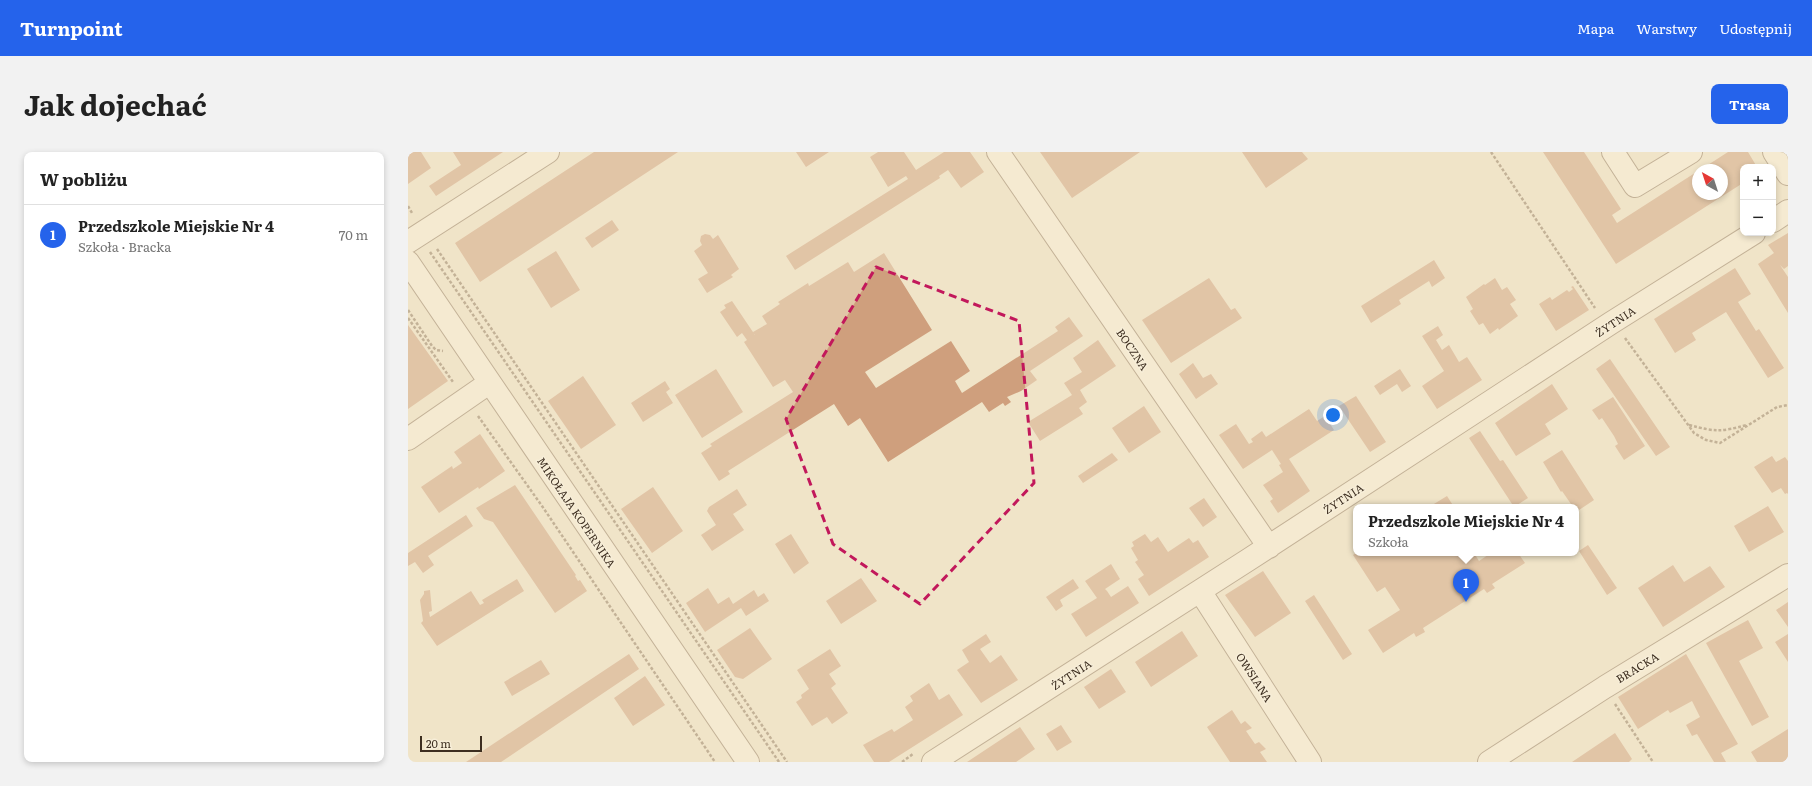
<!DOCTYPE html>
<html lang="pl">
<meta charset="utf-8">
<style>
:root{--surface:#fff;--page:#f2f2f2;--text:#222;--muted:#767676;--line:#e0e0e0;--accent:#2563eb}
body{margin:0;font-family:Literata,serif;background:var(--page);color:var(--text)}
.controls{position:absolute;right:12px;top:12px;display:grid;overflow:hidden;border-radius:8px;box-shadow:0 2px 6px #0003}
.controls button{width:36px;height:36px;display:grid;place-items:center;padding:0;border:0;border-bottom:1px solid var(--line);background:var(--surface);color:var(--text);font:20px sans-serif}
.compass{position:absolute;left:1284px;top:12px;width:36px;height:36px;border-radius:50%;background:var(--surface);box-shadow:0 2px 6px #0003;rotate:321deg}
.scale{position:absolute;left:12px;bottom:10px;width:62px;box-sizing:border-box;padding-left:4px;border:2px solid #3d2e20;border-top:0;font-size:11px;line-height:14px;white-space:nowrap;color:#3d2e20;-webkit-text-stroke:3px #f7eed8;paint-order:stroke}
.you{position:absolute;left:925px;top:263px;width:14px;height:14px;margin:-10px;border:3px solid #fff;border-radius:50%;background:#1a73e8;box-shadow:0 0 0 6px #1a73e833}
.badge{display:grid;place-items:center;width:26px;height:26px;border-radius:50%;background:var(--accent);color:#fff;font-size:13px;font-weight:700}
.pin{position:absolute;translate:-50% -33px;filter:drop-shadow(0 1px 2px #0008)}
.pin::after{content:'';position:absolute;top:21px;width:14px;height:12px;background:inherit;clip-path:polygon(0 0,100% 0,50% 100%)}
.popup{position:absolute;left:945px;top:352px;width:226px;height:52px;box-sizing:border-box;display:grid;place-content:center;border-radius:8px;background:var(--surface);filter:drop-shadow(0 1px 3px #0005);font-size:13px;white-space:nowrap;color:var(--muted)}
.popup b{font-size:15px;color:var(--text)}
.popup::after{content:'';position:absolute;left:50%;top:100%;margin-left:-8px;border:8px solid transparent;border-top-color:var(--surface)}
.list{margin:0;padding:0;list-style:none}
h2{display:flex;justify-content:space-between;align-items:center;height:52px;margin:0;padding:0 16px;font-size:17px}
h2 small{font-size:13px;font-weight:400;color:var(--muted)}
.list li{display:grid;grid-template-columns:26px 1fr auto;gap:12px;align-items:center;box-sizing:border-box;height:60px;padding:0 16px;border-top:1px solid var(--line)}
.list b{display:block;font-size:15px;white-space:nowrap}
.list p{margin:0;font-size:13px;white-space:nowrap;color:var(--muted)}
.list em{font-size:13px;font-style:normal;color:var(--muted)}
.map{position:relative;flex:none;width:1380px;height:610px;overflow:hidden;border-radius:8px}
header{display:flex;align-items:center;gap:24px;box-sizing:border-box;height:56px;padding:0 20px;background:var(--accent);color:#fff}
header strong{font-size:19px}
nav{display:flex;gap:22px;margin-inline-start:auto;font-size:14px}
.intro{display:flex;align-items:center;justify-content:space-between;box-sizing:border-box;height:96px;padding:0 24px}
h1{margin:0;font-size:28px}
.button{padding:10px 18px;border-radius:8px;background:var(--accent);color:#fff;font-size:14px;font-weight:700}
main{display:flex;gap:24px;padding:0 24px}
aside{flex:1;background:var(--surface);border-radius:8px;box-shadow:0 2px 6px #0003}
.map>svg:first-child{display:block}
</style>
<header>
<strong>Turnpoint</strong>
<nav><a>Mapa</a><a>Warstwy</a><a>Udostępnij</a></nav>
</header>
<div class="intro"><h1>Jak dojechać</h1><a class="button">Trasa</a></div>
<main>
<aside>
<h2>W pobliżu<small></small></h2>
<ul class="list">
<li><span class="badge">1</span><div><b>Przedszkole Miejskie Nr 4</b><p>Szkoła · Bracka</p></div><em>70 m</em></li>
</ul>
</aside>
<div class="map">
<svg width="1380" height="610" viewBox="0 0 1380 610">
<rect width="100%" height="100%" fill="#f0e4c8"/>
<path fill="#cf9f7d" d="M 0,0 L 13,0 L 23,16 L 0,32 Z
M 45,0 L 95,0 L 28,44 L 21,34 L 53,13 Z
M 186,0 L 270,0 L 72,130 L 47,91 Z
M 388,0 L 421,0 L 398,15 Z
M 470,0 L 496,0 L 508,18 L 536,0 L 562,0 L 576,20 L 553,36 L 540,18 L 531,24 L 532,26 L 387,118 L 378,104 L 500,27 L 498,24 L 480,35 L 462,5 Z
M 632,0 L 732,0 L 664,46 Z
M 834,0 L 894,0 L 900,7 L 858,36 Z
M 1135,0 L 1176,0 L 1213,57 L 1204,63 L 1209,71 L 1290,19 L 1290,42 L 1314,42 L 1314,18 L 1292,18 L 1320,0 L 1340,0 L 1349,15 L 1335,15 L 1335,31 L 1208,112 Z
M 204,68 L 211,78 L 184,96 L 177,86 Z
M 1380,81 L 1380,114 L 1376,117 L 1372,113 L 1380,125 L 1380,161 L 1350,112 L 1366,101 L 1360,93 Z
M 297,82 L 302,83 L 305,87 L 310,83 L 331,117 L 323,123 L 325,125 L 299,141 L 290,127 L 300,121 L 286,99 L 294,93 L 292,89 L 293,84 Z
M 148,99 L 172,138 L 143,156 L 119,117 Z
M 476,101 L 524,178 L 457,220 L 468,236 L 543,189 L 562,219 L 547,229 L 554,241 L 650,179 L 647,175 L 661,165 L 675,184 L 622,219 L 629,228 L 613,239 L 599,245 L 603,250 L 597,254 L 595,251 L 581,260 L 574,250 L 480,310 L 452,266 L 440,274 L 426,252 L 320,319 L 322,322 L 311,329 L 293,301 L 304,294 L 302,292 L 385,240 L 377,228 L 365,235 L 336,190 L 339,188 L 334,181 L 329,185 L 312,160 L 318,156 L 316,153 L 324,149 L 347,183 L 345,180 L 359,172 L 354,164 L 372,152 L 370,150 L 400,131 L 401,134 L 440,110 L 446,120 Z
M 1026,108 L 1037,126 L 1024,135 L 1021,129 L 991,148 L 993,152 L 963,171 L 953,154 Z
M 1327,116 L 1343,142 L 1330,150 L 1348,179 L 1351,177 L 1376,216 L 1360,226 L 1318,160 L 1284,181 L 1288,188 L 1267,201 L 1246,167 Z
M 801,126 L 823,158 L 827,156 L 834,166 L 763,211 L 734,168 Z
M 1087,126 L 1094,138 L 1099,135 L 1108,148 L 1102,152 L 1110,164 L 1091,178 L 1090,176 L 1082,182 L 1075,171 L 1071,173 L 1062,159 L 1065,157 L 1058,145 L 1076,132 L 1077,133 Z
M 1165,134 L 1181,158 L 1148,179 L 1131,152 L 1142,145 L 1144,148 L 1159,138 L 1161,140 L 1165,137 L 1163,135 Z
M 0,173 L 40,229 L 0,257 Z
M 1030,174 L 1035,183 L 1028,188 L 1034,198 L 1041,193 L 1051,210 L 1059,205 L 1074,228 L 1029,257 L 1014,234 L 1036,219 L 1014,184 Z
M 690,188 L 708,214 L 672,238 L 679,250 L 671,256 L 675,262 L 632,289 L 620,270 L 664,243 L 656,231 L 674,220 L 665,206 Z
M 1202,207 L 1262,295 L 1248,304 L 1188,217 Z
M 785,211 L 795,226 L 803,222 L 810,232 L 788,247 L 771,222 Z
M 308,217 L 335,260 L 294,286 L 267,243 Z
M 992,217 L 1003,234 L 994,240 L 989,232 L 972,243 L 966,234 Z
M 175,224 L 208,273 L 173,297 L 140,249 Z
M 257,229 L 262,237 L 258,240 L 265,251 L 235,270 L 223,251 Z
M 1144,232 L 1160,257 L 1137,272 L 1143,282 L 1108,304 L 1087,271 Z
M 948,244 L 978,290 L 962,300 L 931,254 Z
M 1205,245 L 1237,294 L 1216,308 L 1207,294 L 1210,292 L 1206,284 L 1194,266 L 1191,268 L 1184,258 Z
M 736,254 L 753,280 L 721,301 L 704,276 Z
M 901,257 L 909,269 L 917,264 L 926,278 L 881,307 L 902,339 L 870,361 L 862,349 L 865,347 L 855,333 L 875,320 L 871,313 L 873,312 L 864,298 L 835,317 L 811,283 L 828,272 L 841,292 L 845,290 L 843,287 L 854,279 L 858,285 Z
M 1072,279 L 1092,309 L 1095,308 L 1120,346 L 1106,355 L 1061,286 Z
M 72,282 L 97,319 L 71,337 L 70,335 L 31,361 L 13,335 L 44,314 L 45,317 L 54,311 L 46,300 Z
M 1154,298 L 1186,348 L 1168,360 L 1168,355 L 1165,355 L 1154,339 L 1153,340 L 1135,310 Z
M 704,301 L 710,308 L 675,331 L 670,324 Z
M 1364,304 L 1368,310 L 1377,305 L 1380,309 L 1380,342 L 1379,341 L 1377,342 L 1373,336 L 1364,341 L 1346,315 Z
M 107,333 L 168,423 L 167,424 L 170,429 L 172,428 L 179,439 L 147,461 L 85,370 L 76,367 L 68,356 Z
M 245,335 L 275,379 L 244,401 L 213,357 Z
M 329,337 L 339,353 L 325,362 L 336,378 L 304,399 L 293,383 L 308,373 L 299,359 L 301,355 Z
M 1039,344 L 1046,355 L 1021,355 Z
M 796,346 L 809,365 L 795,375 L 781,356 Z
M 1360,354 L 1376,380 L 1341,400 L 1326,374 Z
M 58,363 L 65,374 L 20,404 L 26,413 L 15,421 L 7,410 L 0,414 L 0,401 Z
M 383,382 L 401,411 L 386,422 L 367,392 Z
M 737,382 L 743,390 L 750,385 L 760,400 L 781,386 L 785,391 L 790,388 L 801,405 L 741,444 L 730,427 L 736,423 L 727,410 L 730,408 L 723,396 L 726,394 L 724,390 Z
M 1180,393 L 1209,436 L 1199,443 L 1171,399 Z
M 948,401 L 1066,401 L 1071,409 L 1083,401 L 1110,401 L 1117,411 L 1084,432 L 1087,436 L 1079,441 L 1076,437 L 1015,476 L 1017,480 L 1008,485 L 1006,481 L 975,501 L 960,478 L 992,458 L 977,435 L 969,440 L 945,403 Z
M 703,412 L 712,427 L 697,437 L 699,439 L 703,445 L 720,434 L 731,451 L 678,485 L 663,462 L 689,446 L 677,429 Z
M 1265,413 L 1276,430 L 1302,414 L 1317,435 L 1255,475 L 1230,436 Z
M 855,419 L 883,461 L 847,485 L 817,443 Z
M 453,426 L 469,449 L 433,472 L 418,449 Z
M 109,427 L 116,439 L 29,494 L 13,471 L 15,469 L 12,448 L 16,442 L 16,439 L 22,438 L 24,459 L 21,460 L 22,465 L 63,439 L 72,453 L 76,451 L 74,448 Z
M 665,427 L 671,436 L 652,448 L 655,454 L 648,459 L 638,445 Z
M 300,436 L 310,452 L 321,445 L 325,452 L 346,438 L 350,445 L 356,441 L 361,449 L 338,464 L 333,456 L 297,480 L 278,451 Z
M 906,443 L 944,502 L 935,508 L 897,449 Z
M 1380,450 L 1380,475 L 1368,458 Z
M 1340,468 L 1355,496 L 1331,509 L 1361,565 L 1344,574 L 1298,491 Z
M 342,476 L 364,507 L 335,527 L 327,525 L 309,498 Z
M 774,479 L 790,504 L 743,535 L 727,510 Z
M 578,482 L 583,490 L 572,497 L 582,511 L 593,503 L 610,528 L 573,551 L 549,518 L 561,510 L 554,498 Z
M 1380,482 L 1380,510 L 1367,490 Z
M 422,497 L 433,514 L 421,522 L 428,532 L 423,536 L 440,561 L 424,572 L 419,565 L 404,574 L 388,550 L 394,546 L 393,543 L 401,537 L 389,518 Z
M 221,502 L 231,517 L 102,604 L 93,610 L 58,610 Z
M 1278,502 L 1330,592 L 1313,601 L 1318,610 L 1306,610 L 1289,582 L 1284,584 L 1278,573 L 1292,565 L 1284,549 L 1262,561 L 1260,558 L 1230,577 L 1210,545 Z
M 133,508 L 142,522 L 104,544 L 96,530 Z
M 703,517 L 718,540 L 691,557 L 676,535 Z
M 237,524 L 257,553 L 225,574 L 206,546 Z
M 521,531 L 531,548 L 541,542 L 555,563 L 481,610 L 466,610 L 455,593 L 484,577 L 486,580 L 505,568 L 497,555 L 505,549 L 502,544 Z
M 824,558 L 833,572 L 837,569 L 844,576 L 838,579 L 847,592 L 851,590 L 858,597 L 852,600 L 859,610 L 822,610 L 799,575 Z
M 653,573 L 664,590 L 649,599 L 638,582 Z
M 612,575 L 627,597 L 608,610 L 559,610 Z
M 1380,577 L 1380,610 L 1349,610 L 1343,600 Z
M 1207,581 L 1224,607 L 1221,610 L 1164,610 Z"/>
<g fill="none" stroke-linecap="round" stroke-linejoin="round">
<g stroke="#8d765c" stroke-width="24">
<path id="minor" d="M 590,0 L 861,395
M 1205,0 L 1227,34 L 1283,0
M 1366,0 L 1380,22
M 1365,69 L 1380,59
M 0,90 L 140,0
M 0,110 L 340,610
M 0,287 L 81,231
M 792,439 L 902,610
M 525,610 L 840,408 L 1203,171 L 1346,81
M 1081,610 L 1197,535 L 1380,423"/>
</g>
<path stroke="#8d765c" stroke-width="2.5" stroke-dasharray="3 2" stroke-linecap="butt" d="M 1083,0 L 1187,156
M 0,54 L 4,61
M 29,97 L 379,610
M 22,100 L 371,610
M 0,158 L 24,194 L 28,198 L 35,199
M 0,166 L 45,230
M 1217,186 L 1286,281 L 1298,288 L 1312,291 L 1369,255 L 1380,253
M 70,264 L 134,354 L 307,610
M 1281,273 C 1308,280 1312,280 1339,273
M 1207,552 L 1245,610
M 494,610 L 505,602"/>
<use href="#minor" stroke="#faf1dc" stroke-width="22"/>
</g>
<path d="M0 0H1380V610H0ZM 468,115 L 611,169 L 626,331 L 512,452 L 425,392 L 378,267 Z" fill="#f0e4c8" fill-opacity=".55" fill-rule="evenodd"/>
<path fill="none" stroke="#c2185b" stroke-width="3" stroke-dasharray="8 5" stroke-linejoin="round" d="M 468,115 L 611,169 L 626,331 L 512,452 L 425,392 L 378,267 Z"/>
<g text-anchor="middle" dominant-baseline="central" stroke-width="3" stroke-linejoin="round" paint-order="stroke">
<g font-size="11" fill="#3d2e20" stroke="#f7eed8">
<text transform="translate(1207 169) rotate(-33)">ŻYTNIA</text>
<text transform="translate(725 197) rotate(56)">BOCZNA</text>
<text transform="translate(935 346) rotate(-33)">ŻYTNIA</text>
<text transform="translate(169 360) rotate(56)">MIKOŁAJA KOPERNIKA</text>
<text transform="translate(1229 515) rotate(-31)">BRACKA</text>
<text transform="translate(663 522) rotate(-33)">ŻYTNIA</text>
<text transform="translate(847 525) rotate(57)">OWSIANA</text>
</g>
</g>
</svg>
<div class="controls">
<button>+</button>
<button>−</button>
</div>
<svg class="compass" viewBox="-18 -18 36 36"><path d="M0-13l5 13h-10z" fill="#e53935"/><path d="M0 13l5-13h-10z" fill="#767676"/></svg>
<div class="scale">20 m</div>
<div class="you"></div>
<div class="pin badge" style="left:1058px;top:450px">1</div>
<div class="popup"><b>Przedszkole Miejskie Nr 4</b>Szkoła</div>
</div>
</main>
